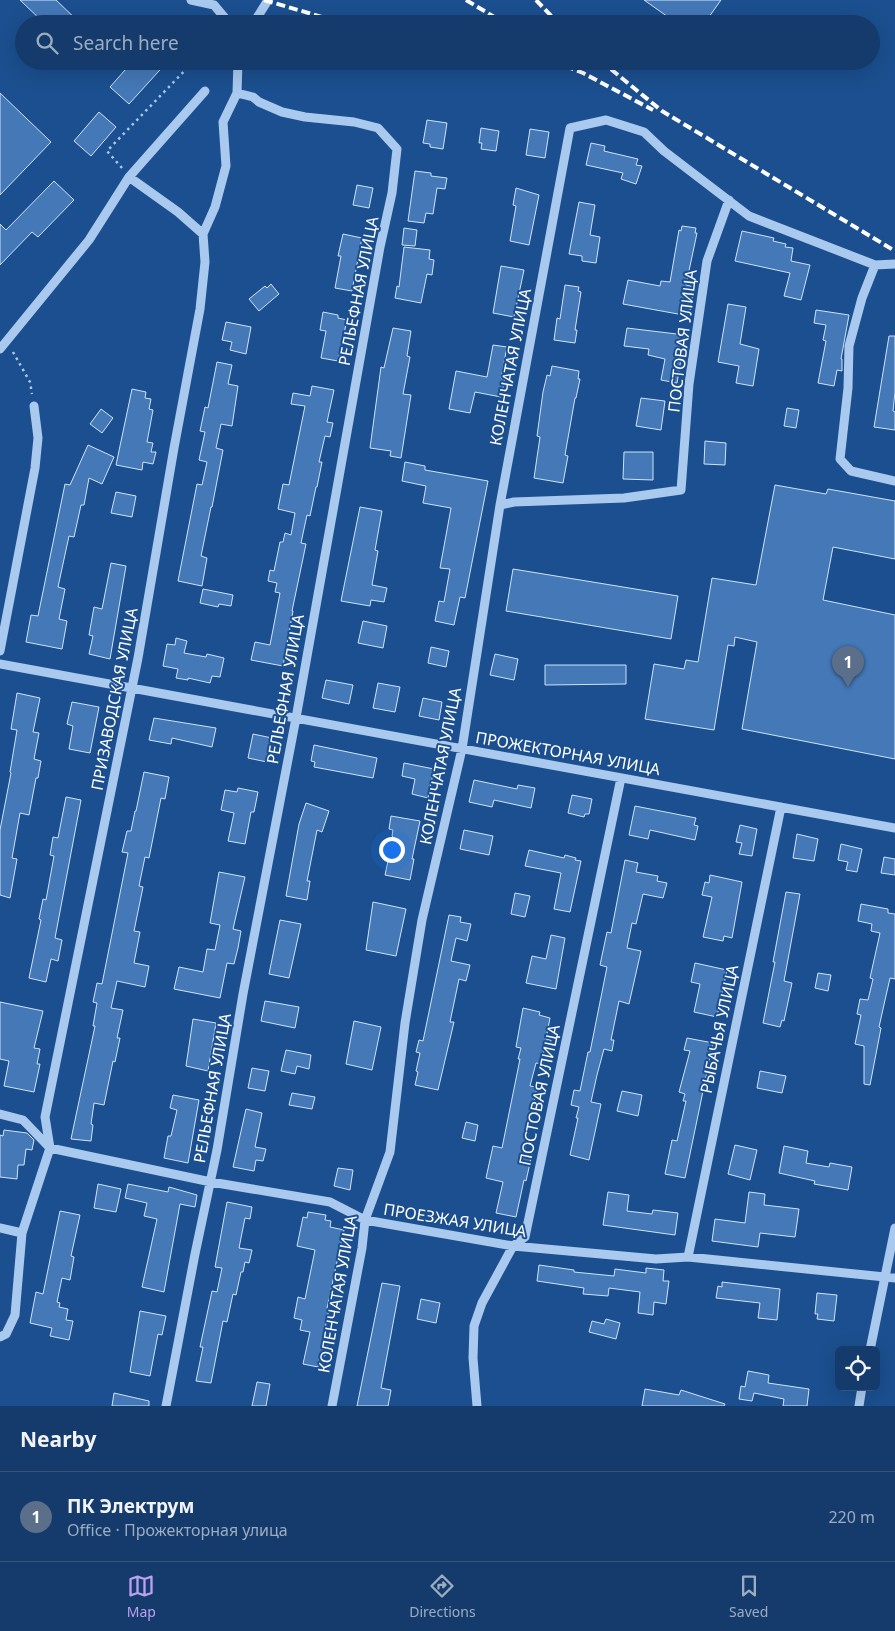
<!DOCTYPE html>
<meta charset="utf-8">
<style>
:root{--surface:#143b6b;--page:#1d4271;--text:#f1f3f6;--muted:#9dadc1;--line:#33557e;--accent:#bca0f2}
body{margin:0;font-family:"Noto Sans",sans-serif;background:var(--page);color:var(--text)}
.controls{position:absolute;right:15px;bottom:15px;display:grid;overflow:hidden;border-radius:8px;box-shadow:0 5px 20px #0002}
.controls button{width:45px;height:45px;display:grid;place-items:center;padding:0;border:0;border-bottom:1px solid var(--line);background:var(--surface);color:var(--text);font:25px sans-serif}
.you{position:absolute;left:391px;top:849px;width:18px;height:18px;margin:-12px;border:4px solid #fff;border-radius:50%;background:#1a73e8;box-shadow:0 0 0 8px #1a73e833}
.badge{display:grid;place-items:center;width:32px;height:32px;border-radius:50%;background:var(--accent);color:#fff;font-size:16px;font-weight:700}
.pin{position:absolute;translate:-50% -41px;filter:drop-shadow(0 1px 2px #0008)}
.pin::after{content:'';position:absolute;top:26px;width:18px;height:15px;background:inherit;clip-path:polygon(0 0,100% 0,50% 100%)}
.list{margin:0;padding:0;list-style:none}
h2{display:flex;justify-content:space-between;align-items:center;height:65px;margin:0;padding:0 20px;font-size:21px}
h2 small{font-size:16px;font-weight:400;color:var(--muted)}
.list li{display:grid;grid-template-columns:32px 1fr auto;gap:15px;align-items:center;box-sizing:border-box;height:90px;padding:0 20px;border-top:1px solid var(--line)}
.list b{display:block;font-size:19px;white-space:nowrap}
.list p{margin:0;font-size:16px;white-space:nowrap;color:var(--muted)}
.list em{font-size:16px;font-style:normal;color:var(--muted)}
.icon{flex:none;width:28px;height:28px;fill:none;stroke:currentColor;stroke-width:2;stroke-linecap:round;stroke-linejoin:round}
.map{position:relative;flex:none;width:895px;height:1406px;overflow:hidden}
.search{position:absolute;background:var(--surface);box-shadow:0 5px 20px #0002;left:15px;right:15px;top:15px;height:55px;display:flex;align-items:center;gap:12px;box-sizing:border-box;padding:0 18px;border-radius:28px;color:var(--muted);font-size:19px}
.sheet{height:155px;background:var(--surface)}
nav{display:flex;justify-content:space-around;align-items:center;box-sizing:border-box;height:70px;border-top:1px solid var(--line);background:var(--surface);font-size:14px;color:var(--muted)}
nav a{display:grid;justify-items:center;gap:2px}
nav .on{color:var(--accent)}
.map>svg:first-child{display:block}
</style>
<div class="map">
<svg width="895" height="1406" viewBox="0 0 895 1406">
<rect width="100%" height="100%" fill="#1b4f8f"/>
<path fill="#4478b7" stroke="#cfe3fa" d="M 20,0 L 56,0 L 81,24 L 45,24 Z
M 644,0 L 721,0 L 704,24 L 678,24 Z
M 133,61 L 168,61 L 129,104 L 110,87 Z
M 0,93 L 51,142 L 0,195 Z
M 99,112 L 116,127 L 91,156 L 74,141 Z
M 427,120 L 447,123 L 443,149 L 430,147 L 430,144 L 423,143 Z
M 481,128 L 499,131 L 496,151 L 481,149 L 482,143 L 479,143 Z
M 530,129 L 549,132 L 545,158 L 526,155 Z
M 591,143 L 605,146 L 604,151 L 638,159 L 636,165 L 642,166 L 636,184 L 621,179 L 623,173 L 586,165 Z
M 415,171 L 431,173 L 431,176 L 447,178 L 445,189 L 437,188 L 433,214 L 426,213 L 424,223 L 408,221 Z
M 54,181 L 74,200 L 38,237 L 32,232 L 0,265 L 0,224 L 6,230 Z
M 357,185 L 373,188 L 369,208 L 353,205 Z
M 516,188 L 539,195 L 529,245 L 510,241 L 516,206 L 513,205 Z
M 579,202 L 595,205 L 590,235 L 600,237 L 596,263 L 582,261 L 582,256 L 569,254 Z
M 682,226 L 696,228 L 695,233 L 697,233 L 686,285 L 694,287 L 689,316 L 623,304 L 628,280 L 660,286 L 661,281 L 670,282 L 679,230 L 681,231 Z
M 404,228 L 417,230 L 415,246 L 402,245 Z
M 742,231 L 774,238 L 773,241 L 786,244 L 785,247 L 793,248 L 791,261 L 810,265 L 801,300 L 784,296 L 790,273 L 735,261 Z
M 343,234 L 362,238 L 352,291 L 335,288 L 341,256 L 338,256 Z
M 404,247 L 430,250 L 429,259 L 434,260 L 432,275 L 427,274 L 421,303 L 395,298 L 397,286 L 399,287 Z
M 501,266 L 524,270 L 514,317 L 493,313 Z
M 271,284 L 279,294 L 259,311 L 249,299 L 265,286 L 267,288 Z
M 565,285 L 579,287 L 578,291 L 581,292 L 575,330 L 577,330 L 575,343 L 554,340 L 557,318 L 560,319 Z
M 728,304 L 746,307 L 740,344 L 759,349 L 753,386 L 736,383 L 739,366 L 718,362 Z
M 816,310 L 849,315 L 841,359 L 842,359 L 842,371 L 837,370 L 834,386 L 818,383 L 826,341 L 823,340 L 826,325 L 814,323 Z
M 323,312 L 338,315 L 338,318 L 347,320 L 338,361 L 321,358 L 326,331 L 320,330 Z
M 226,322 L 251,327 L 246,354 L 230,350 L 232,342 L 222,340 Z
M 393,328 L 411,331 L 407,356 L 410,357 L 403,394 L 411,395 L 401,458 L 390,456 L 391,451 L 370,448 L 381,367 L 384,368 Z
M 627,328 L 685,335 L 677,383 L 661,380 L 665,359 L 648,355 L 649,349 L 624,346 Z
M 889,336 L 895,336 L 895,392 L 893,411 L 895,412 L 895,430 L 874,427 Z
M 493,345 L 507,347 L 501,378 L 505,379 L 501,397 L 475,392 L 470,413 L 449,409 L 456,371 L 487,377 Z
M 217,362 L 232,365 L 228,384 L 238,386 L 232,426 L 221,424 L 216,448 L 223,450 L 212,507 L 211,507 L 201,556 L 207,558 L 202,586 L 178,581 L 197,484 L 202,485 L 207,462 L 199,460 L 205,432 L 200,431 L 205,407 L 208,408 Z
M 552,366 L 579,371 L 578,379 L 580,379 L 576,398 L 575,398 L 565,455 L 568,456 L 563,483 L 534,478 L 540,437 L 537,436 L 543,392 L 547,375 L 550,376 Z
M 312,386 L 334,390 L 327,422 L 333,423 L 330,437 L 325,436 L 319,462 L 322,462 L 317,487 L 316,487 L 310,516 L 307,515 L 301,543 L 306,544 L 292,611 L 293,611 L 283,666 L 251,660 L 255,642 L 270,645 L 280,593 L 275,592 L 277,583 L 268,581 L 270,570 L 274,571 L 280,542 L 283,542 L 285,533 L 291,535 L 295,513 L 278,509 L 283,484 L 289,485 L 305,406 L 291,404 L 293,393 L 310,396 Z
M 132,389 L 146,392 L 145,398 L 151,399 L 149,409 L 153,410 L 147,442 L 153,443 L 151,452 L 156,452 L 153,464 L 143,462 L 142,470 L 116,465 Z
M 641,398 L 665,401 L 661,430 L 636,426 Z
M 787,408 L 799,410 L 796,428 L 784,426 Z
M 101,409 L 113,418 L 102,433 L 90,424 Z
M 705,441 L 726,443 L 725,465 L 704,464 Z
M 88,445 L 114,457 L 102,484 L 89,478 L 84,505 L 81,505 L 74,537 L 69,536 L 58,587 L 65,589 L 59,619 L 67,621 L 62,649 L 26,642 L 31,615 L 38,616 L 65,484 L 70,485 Z
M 624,452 L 653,452 L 653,480 L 623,479 Z
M 405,462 L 425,466 L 425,470 L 488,481 L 465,598 L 460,597 L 454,625 L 435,621 L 439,601 L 444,602 L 450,569 L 440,568 L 451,508 L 423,503 L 426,486 L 402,481 Z
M 775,485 L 826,494 L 828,489 L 895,501 L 895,559 L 833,547 L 823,600 L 895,615 L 895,759 L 742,729 L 757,642 L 735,637 L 734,646 L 728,645 L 714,730 L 645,719 L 654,664 L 684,669 L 686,660 L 698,662 L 712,578 L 756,585 Z
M 116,492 L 136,496 L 132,517 L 111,513 Z
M 360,507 L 382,511 L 375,550 L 378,551 L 372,585 L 387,588 L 384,602 L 371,600 L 370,606 L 341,601 Z
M 111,563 L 126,566 L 110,659 L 89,654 L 93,636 L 89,635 L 94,607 L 102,609 Z
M 513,569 L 678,596 L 671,639 L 506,611 Z
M 203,589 L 233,595 L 231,606 L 219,604 L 218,607 L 200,603 Z
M 363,621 L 387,626 L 383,648 L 358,643 Z
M 176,638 L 187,641 L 184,653 L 206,657 L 207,654 L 224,658 L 220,677 L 212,676 L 210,683 L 188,678 L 188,680 L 176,678 L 178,669 L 163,666 L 167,644 L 175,645 Z
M 431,647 L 449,651 L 446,667 L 428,663 Z
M 495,654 L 518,659 L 514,680 L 490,675 Z
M 545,665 L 626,665 L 626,684 L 545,685 Z
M 326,680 L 353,685 L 349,704 L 322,698 Z
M 378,683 L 400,687 L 395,712 L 373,708 Z
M 17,693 L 40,698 L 33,732 L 39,733 L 34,759 L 41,761 L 38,778 L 36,778 L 29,815 L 20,813 L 12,858 L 17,859 L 10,898 L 0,895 L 0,830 L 11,773 L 10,772 L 17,730 L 11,729 Z
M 423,698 L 442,702 L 439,720 L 419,716 Z
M 72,702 L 99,707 L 90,753 L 69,749 L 73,726 L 67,724 Z
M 154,718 L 216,728 L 212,747 L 172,738 L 171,744 L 149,740 Z
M 253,734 L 272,738 L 267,762 L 248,758 Z
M 314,745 L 377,758 L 373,778 L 314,767 L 315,762 L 311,761 Z
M 404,763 L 434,769 L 428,798 L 412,794 L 415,779 L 402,776 Z
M 144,772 L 169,777 L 165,799 L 161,798 L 149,858 L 145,857 L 139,886 L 143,887 L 134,931 L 140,932 L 134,963 L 149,966 L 145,987 L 117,981 L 111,1008 L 123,1010 L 117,1038 L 120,1038 L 115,1062 L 113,1061 L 104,1105 L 94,1103 L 91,1124 L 93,1125 L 91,1141 L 71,1139 L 95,1026 L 93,1026 L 97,1003 L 93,1002 L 97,983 L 102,984 L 128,853 L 122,852 L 127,831 L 131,831 L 135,811 L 136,811 Z
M 474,780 L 517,789 L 518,785 L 535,788 L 531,808 L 494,800 L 492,807 L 469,802 Z
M 238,788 L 258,792 L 254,812 L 251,812 L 245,844 L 228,841 L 234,813 L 221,810 L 225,790 L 237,792 Z
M 572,795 L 592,799 L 589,814 L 585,814 L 584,817 L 568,813 Z
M 66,797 L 81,800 L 55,938 L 62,940 L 58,961 L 51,959 L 46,982 L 29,978 L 41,920 L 39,919 L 43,899 L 46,900 L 54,856 L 50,855 L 53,837 L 58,838 Z
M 306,803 L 329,811 L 322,832 L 317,830 L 307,881 L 310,881 L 307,900 L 286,896 L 299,824 Z
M 635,806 L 696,818 L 694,825 L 698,826 L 695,840 L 650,830 L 648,839 L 629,835 Z
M 391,816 L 420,821 L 412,859 L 414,859 L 410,880 L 385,875 L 393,837 L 392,836 L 393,830 L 389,829 Z
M 740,825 L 757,829 L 752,856 L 739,854 L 742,843 L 736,842 Z
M 464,830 L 493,836 L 489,855 L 460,849 Z
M 797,834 L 818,839 L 814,861 L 793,858 Z
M 841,844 L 862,849 L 857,872 L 846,870 L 848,862 L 838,860 Z
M 529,850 L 564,858 L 565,855 L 576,858 L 575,860 L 581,861 L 570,912 L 554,909 L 561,873 L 525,866 Z
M 884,857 L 895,859 L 895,875 L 881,873 Z
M 625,860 L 638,863 L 636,872 L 658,876 L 657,881 L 667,883 L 663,898 L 643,894 L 636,924 L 632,923 L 627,948 L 641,951 L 629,1004 L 619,1001 L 611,1040 L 614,1040 L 612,1051 L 604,1049 L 597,1075 L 591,1102 L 601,1104 L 589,1160 L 570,1155 L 578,1118 L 576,1118 L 579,1107 L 571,1105 L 574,1090 L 580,1091 L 588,1052 L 590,1052 L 607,967 L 600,965 L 607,932 L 611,933 Z
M 219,872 L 245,877 L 233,929 L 241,931 L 238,948 L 234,964 L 227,963 L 220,998 L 174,989 L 179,967 L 203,972 L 207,949 L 215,950 L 220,925 L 210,923 Z
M 710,875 L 742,882 L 732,938 L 724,936 L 723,941 L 703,937 L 712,897 L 702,895 L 705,882 L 709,883 Z
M 786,892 L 800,894 L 784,981 L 792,983 L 784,1021 L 782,1020 L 780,1027 L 763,1023 L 775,962 L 773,962 Z
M 515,893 L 530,896 L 525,917 L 511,914 Z
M 373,902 L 406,909 L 396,956 L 366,950 Z
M 861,904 L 888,909 L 888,913 L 895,914 L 895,979 L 890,978 L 879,1027 L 881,1028 L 870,1085 L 864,1084 L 864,1046 L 855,1044 L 861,1015 L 857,1014 L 860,999 L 868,1000 L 873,979 L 870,978 L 880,933 L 871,931 L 872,924 L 858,921 Z
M 449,915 L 461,917 L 460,922 L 471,924 L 467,941 L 456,938 L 451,961 L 470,965 L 466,981 L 459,979 L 450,1022 L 454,1022 L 438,1090 L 415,1085 L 418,1072 L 416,1071 L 420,1053 L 416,1052 L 419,1040 L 423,1041 Z
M 280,920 L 301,924 L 289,978 L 269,974 Z
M 551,935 L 565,938 L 556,989 L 526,983 L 532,956 L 546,959 Z
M 695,963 L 727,970 L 717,1017 L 694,1012 L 700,984 L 691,982 Z
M 818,973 L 831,975 L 828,991 L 815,988 Z
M 265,1001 L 299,1007 L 295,1028 L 261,1021 Z
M 0,1002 L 43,1011 L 34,1048 L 40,1049 L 37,1064 L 40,1064 L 34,1092 L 4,1086 L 9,1061 L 0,1059 Z
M 523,1008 L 540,1012 L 539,1015 L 550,1018 L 546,1039 L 551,1040 L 549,1052 L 544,1051 L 542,1064 L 536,1063 L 530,1086 L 537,1087 L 524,1153 L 532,1154 L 526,1181 L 524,1180 L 516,1217 L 496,1213 L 503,1182 L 486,1178 L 493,1146 L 502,1148 L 520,1059 L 518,1059 L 521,1048 L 516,1047 Z
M 193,1019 L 216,1023 L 208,1071 L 186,1066 Z
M 354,1021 L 381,1027 L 372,1070 L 346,1064 Z
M 687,1038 L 713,1043 L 685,1178 L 665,1174 L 672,1140 L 677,1141 L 686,1101 L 683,1101 L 685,1094 L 679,1092 L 690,1051 L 684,1050 Z
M 286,1050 L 311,1055 L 309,1069 L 297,1066 L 295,1074 L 281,1071 Z
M 252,1068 L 269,1071 L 265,1091 L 248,1088 Z
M 760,1071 L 786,1076 L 782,1093 L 757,1088 Z
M 622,1091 L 642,1095 L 638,1116 L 617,1111 Z
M 292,1093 L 315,1097 L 312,1109 L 289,1105 Z
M 173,1095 L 199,1100 L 188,1163 L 164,1158 L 168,1136 L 171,1136 L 177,1110 L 170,1108 Z
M 246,1109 L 262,1113 L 255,1147 L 266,1149 L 263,1161 L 256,1160 L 254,1171 L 233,1167 Z
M 466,1122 L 478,1125 L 475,1141 L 462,1138 Z
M 4,1130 L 27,1133 L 34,1140 L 32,1150 L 26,1149 L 24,1165 L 18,1165 L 17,1179 L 0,1177 L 0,1135 L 3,1136 Z
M 735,1145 L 757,1150 L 750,1180 L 728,1174 Z
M 784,1146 L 808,1151 L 806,1163 L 829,1167 L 830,1163 L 852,1167 L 848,1190 L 814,1184 L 815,1181 L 779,1173 Z
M 338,1168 L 353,1170 L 350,1190 L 334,1186 Z
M 98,1184 L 121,1189 L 116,1212 L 94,1208 Z
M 128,1184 L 168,1192 L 169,1187 L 197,1195 L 195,1207 L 180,1204 L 164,1292 L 142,1287 L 157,1219 L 144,1216 L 147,1203 L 125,1198 Z
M 608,1192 L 629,1195 L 627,1211 L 652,1214 L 653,1210 L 678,1213 L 675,1235 L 603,1225 Z
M 749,1192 L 765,1194 L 764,1205 L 799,1209 L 795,1237 L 760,1233 L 758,1247 L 712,1241 L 715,1219 L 745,1223 Z
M 227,1202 L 252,1207 L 250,1219 L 245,1218 L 239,1248 L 252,1250 L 249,1263 L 245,1262 L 243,1272 L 241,1272 L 236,1295 L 233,1294 L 227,1322 L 223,1321 L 211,1383 L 196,1381 L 203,1347 L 200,1347 L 212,1291 L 217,1292 L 222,1268 L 215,1267 Z
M 60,1211 L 80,1215 L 71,1256 L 74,1257 L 70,1280 L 62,1278 L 57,1302 L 60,1303 L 59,1307 L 68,1309 L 66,1320 L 73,1321 L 69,1340 L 50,1336 L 52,1328 L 30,1323 L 36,1292 L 43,1294 Z
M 308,1212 L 326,1215 L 325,1220 L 331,1221 L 330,1227 L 344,1230 L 327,1308 L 329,1309 L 322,1344 L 327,1345 L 325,1356 L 320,1355 L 318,1367 L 303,1364 L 310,1332 L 300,1330 L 302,1320 L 294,1318 L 298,1297 L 305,1299 L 315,1250 L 297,1246 L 303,1217 L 307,1218 Z
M 539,1265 L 574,1270 L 574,1272 L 614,1276 L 615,1269 L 646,1273 L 646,1268 L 664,1270 L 663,1281 L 669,1281 L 666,1304 L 654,1302 L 653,1315 L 638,1313 L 640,1292 L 609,1288 L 608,1296 L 583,1294 L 584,1288 L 537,1281 Z
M 722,1282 L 780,1289 L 777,1320 L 758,1318 L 760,1303 L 716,1298 L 718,1286 L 722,1287 Z
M 382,1283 L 400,1286 L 381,1388 L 391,1390 L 388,1406 L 357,1406 Z
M 817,1293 L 837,1295 L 834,1321 L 817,1319 L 818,1314 L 815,1314 Z
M 421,1299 L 440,1303 L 436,1323 L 417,1319 Z
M 140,1311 L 166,1316 L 162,1335 L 158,1334 L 150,1376 L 130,1372 Z
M 606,1319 L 620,1323 L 616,1339 L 589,1332 L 592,1321 L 604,1324 Z
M 748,1371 L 769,1375 L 768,1383 L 809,1389 L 807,1406 L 783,1406 L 784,1399 L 754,1393 L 752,1401 L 739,1399 L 741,1386 L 745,1387 Z
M 257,1382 L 270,1384 L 266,1406 L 252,1406 Z
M 645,1389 L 679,1395 L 681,1390 L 725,1404 L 724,1406 L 642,1406 Z
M 114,1393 L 149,1401 L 149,1406 L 112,1406 Z"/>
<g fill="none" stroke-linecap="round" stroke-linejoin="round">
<path stroke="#a9c9ee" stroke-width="2.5" stroke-dasharray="2.5 4" stroke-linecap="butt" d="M 122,168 L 107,151 L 194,61
M 13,352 L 30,382 L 32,394"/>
<path stroke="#a9c9ee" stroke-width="9" d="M 191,0 L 214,5 L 230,24
M 253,24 L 268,0
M 129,177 L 178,212 L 203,234
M 875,265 L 862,298 L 849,346 L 848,388 L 840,459 L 851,471 L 895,481
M 0,349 L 89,240 L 129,177 L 205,91
M 500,505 L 514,502 L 624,498 L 681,490 L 689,384 L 707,261 L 729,200
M 0,651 L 35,468 L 38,438 L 34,406
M 0,664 L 895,828
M 0,1114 L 23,1120 L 50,1148 L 211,1182 L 330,1202 L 365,1220 L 513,1246 L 656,1259 L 688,1257 L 895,1278
M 0,1228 L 22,1233
M 688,1257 L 781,807
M 0,1337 L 6,1334 L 15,1315 L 22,1233 L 50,1148 L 45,1117 L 138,658 L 174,448 L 200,309 L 205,262 L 203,234 L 215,207 L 226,166 L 223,122 L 237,93 L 238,61
M 870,1350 L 895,1228
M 166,1406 L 195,1254 L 217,1150 L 243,994 L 296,718 L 380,247 L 392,193 L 397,149 L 378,128 L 354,122 L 305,117 L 282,112 L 259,102 L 253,97 L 237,93
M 332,1406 L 362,1248 L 365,1220 L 390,1152 L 405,1023 L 422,920 L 462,749 L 500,505 L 570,128 L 606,120 L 644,132 L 664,151 L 749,216 L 875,265 L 895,264
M 477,1406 L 473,1358 L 474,1326 L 482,1303 L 513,1246 L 525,1237 L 621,778
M 859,1406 L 862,1387"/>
<path stroke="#fff" stroke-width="4" stroke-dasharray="9 4" stroke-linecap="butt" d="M 264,0 L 346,24
M 466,0 L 506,24
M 536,0 L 559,24
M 553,61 L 583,73 L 653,110
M 601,61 L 662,111 L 895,251"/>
</g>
<g text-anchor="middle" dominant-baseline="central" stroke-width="4" stroke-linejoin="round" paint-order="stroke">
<g font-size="16" fill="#fff" stroke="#1b4f8f">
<text transform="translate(358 291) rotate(-79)">РЕЛЬЕФНАЯ УЛИЦА</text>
<text transform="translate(682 341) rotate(-83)">ПОСТОВАЯ УЛИЦА</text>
<text transform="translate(510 367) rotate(-79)">КОЛЕНЧАТАЯ УЛИЦА</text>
<text transform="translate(285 689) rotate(-80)">РЕЛЬЕФНАЯ УЛИЦА</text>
<text transform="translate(114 699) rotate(-79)">ПРИЗАВОДСКАЯ УЛИЦА</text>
<text transform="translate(568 753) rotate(10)">ПРОЖЕКТОРНАЯ УЛИЦА</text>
<text transform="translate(440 766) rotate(-79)">КОЛЕНЧАТАЯ УЛИЦА</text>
<text transform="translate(719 1029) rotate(-78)">РЫБАЧЬЯ УЛИЦА</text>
<text transform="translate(212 1088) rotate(-80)">РЕЛЬЕФНАЯ УЛИЦА</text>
<text transform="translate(539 1095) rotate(-78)">ПОСТОВАЯ УЛИЦА</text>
<text transform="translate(455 1220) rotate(9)">ПРОЕЗЖАЯ УЛИЦА</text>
<text transform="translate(337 1294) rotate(-80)">КОЛЕНЧАТАЯ УЛИЦА</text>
</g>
</g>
</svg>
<div class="controls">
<button><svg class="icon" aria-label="locate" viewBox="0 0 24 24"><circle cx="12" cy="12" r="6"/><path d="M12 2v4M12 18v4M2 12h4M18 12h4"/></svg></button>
</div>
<div class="you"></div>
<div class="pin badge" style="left:848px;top:687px;background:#5c6f8a">1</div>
<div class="search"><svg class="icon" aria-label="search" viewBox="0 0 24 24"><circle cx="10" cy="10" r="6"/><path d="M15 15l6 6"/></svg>Search here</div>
</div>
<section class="sheet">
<h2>Nearby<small></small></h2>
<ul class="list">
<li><span class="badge" style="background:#5c6f8a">1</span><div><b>ПК Электрум</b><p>Office · Прожекторная улица</p></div><em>220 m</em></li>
</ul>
</section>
<nav>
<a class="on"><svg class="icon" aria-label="map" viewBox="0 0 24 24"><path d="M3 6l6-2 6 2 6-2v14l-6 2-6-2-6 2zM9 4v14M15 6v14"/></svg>Map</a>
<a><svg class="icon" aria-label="directions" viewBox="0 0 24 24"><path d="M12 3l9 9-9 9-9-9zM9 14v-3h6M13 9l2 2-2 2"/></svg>Directions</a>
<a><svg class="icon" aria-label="saved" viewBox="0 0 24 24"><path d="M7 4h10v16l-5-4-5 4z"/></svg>Saved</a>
</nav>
